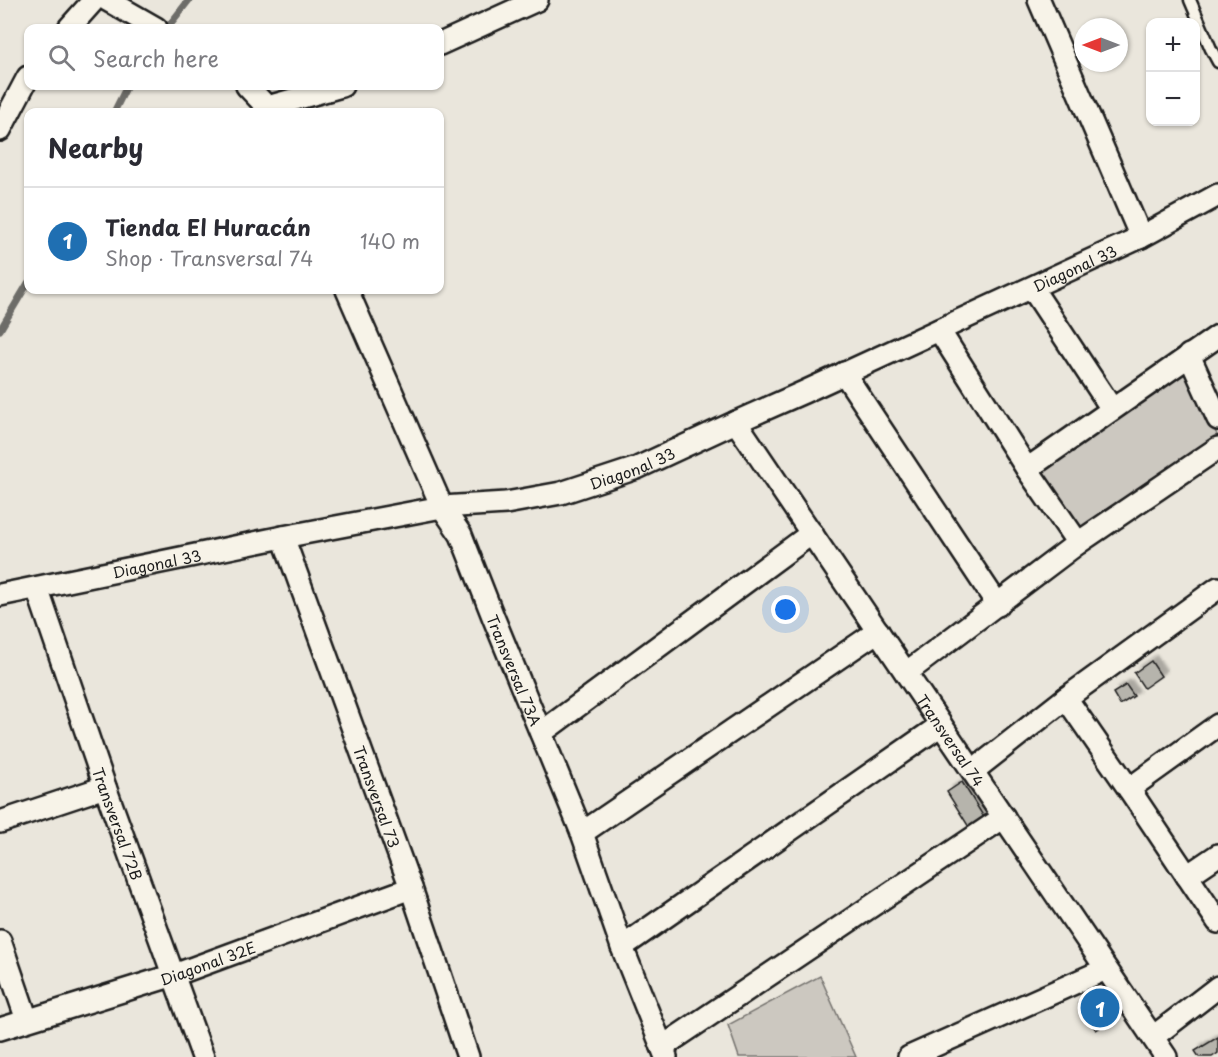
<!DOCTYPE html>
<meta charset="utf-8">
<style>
:root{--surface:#fff;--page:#f2f2f3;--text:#2b2b33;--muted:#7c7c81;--line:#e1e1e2;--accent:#1f6fb2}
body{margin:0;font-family:"Playpen Sans",sans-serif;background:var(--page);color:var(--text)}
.controls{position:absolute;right:18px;top:18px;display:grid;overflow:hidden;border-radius:12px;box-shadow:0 2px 4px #0004}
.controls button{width:54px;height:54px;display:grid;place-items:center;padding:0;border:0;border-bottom:2px solid var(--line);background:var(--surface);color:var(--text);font:30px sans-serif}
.compass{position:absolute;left:1074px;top:18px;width:54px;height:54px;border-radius:50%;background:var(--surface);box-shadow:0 2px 4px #0004;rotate:270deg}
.you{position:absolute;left:786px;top:610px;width:21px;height:21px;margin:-15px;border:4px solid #fff;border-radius:50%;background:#1a73e8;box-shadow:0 0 0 9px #1a73e833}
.badge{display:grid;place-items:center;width:39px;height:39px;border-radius:50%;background:var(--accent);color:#fff;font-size:20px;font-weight:700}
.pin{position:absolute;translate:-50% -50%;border:3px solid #fff;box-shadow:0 2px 6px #0006}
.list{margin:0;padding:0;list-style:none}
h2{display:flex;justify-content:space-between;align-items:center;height:78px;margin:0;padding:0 24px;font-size:26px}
h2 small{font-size:20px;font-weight:400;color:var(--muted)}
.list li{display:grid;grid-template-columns:39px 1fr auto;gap:18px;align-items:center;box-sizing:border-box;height:108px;padding:0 24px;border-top:2px solid var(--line)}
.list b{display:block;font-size:22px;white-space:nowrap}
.list p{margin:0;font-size:20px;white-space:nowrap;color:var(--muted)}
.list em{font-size:20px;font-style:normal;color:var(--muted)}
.icon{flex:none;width:33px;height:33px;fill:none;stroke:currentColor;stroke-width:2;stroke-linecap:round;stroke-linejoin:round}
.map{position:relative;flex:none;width:1218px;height:1057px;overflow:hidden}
.search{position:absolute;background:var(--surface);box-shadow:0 2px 4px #0004;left:24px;top:24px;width:420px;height:66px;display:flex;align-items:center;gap:15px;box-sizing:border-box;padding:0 21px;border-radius:12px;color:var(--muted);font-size:22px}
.panel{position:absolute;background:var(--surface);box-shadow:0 2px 4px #0004;left:24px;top:108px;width:420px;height:186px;border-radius:12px}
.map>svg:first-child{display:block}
</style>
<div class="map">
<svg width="1218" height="1057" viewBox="0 0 1218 1057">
<defs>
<filter id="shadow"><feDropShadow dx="5.5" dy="-5.5" stdDeviation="1.5" flood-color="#0004"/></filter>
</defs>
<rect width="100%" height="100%" fill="#eae6dc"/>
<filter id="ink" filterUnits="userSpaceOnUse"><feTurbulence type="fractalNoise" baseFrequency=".0167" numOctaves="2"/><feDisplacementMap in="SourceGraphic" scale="12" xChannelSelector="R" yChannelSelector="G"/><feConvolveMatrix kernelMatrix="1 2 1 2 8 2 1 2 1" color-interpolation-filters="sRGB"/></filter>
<g filter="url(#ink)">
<path fill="#ccc8c0" stroke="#74726e" stroke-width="1.5" d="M 1185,364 L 1218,437 L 1218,443 L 1084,534 L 1040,469 Z
M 820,976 L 856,1057 L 739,1057 L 728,1025 Z"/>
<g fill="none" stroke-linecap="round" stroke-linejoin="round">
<path stroke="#6d6c68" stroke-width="7" d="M 167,28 L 189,0
M 114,112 L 127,86
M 0,330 L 28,283"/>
</g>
<path fill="#b6b4ac" stroke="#1c1c1c" stroke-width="1.5" filter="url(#shadow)" d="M 1151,661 L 1161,676 L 1144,688 L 1134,673 Z
M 1126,685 L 1134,696 L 1120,705 L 1113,693 Z
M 962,782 L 987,822 L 972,832 L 947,792 Z
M 1105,985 L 1123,1013 L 1096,1030 L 1078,1003 Z
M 1218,1037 L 1218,1053 L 1212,1057 L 1199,1057 L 1195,1051 Z"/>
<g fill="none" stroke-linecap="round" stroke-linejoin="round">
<g stroke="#1c1c1c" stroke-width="15">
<path id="service" d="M 1190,0 L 1211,49 L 1218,62"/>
</g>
<g stroke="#1c1c1c" stroke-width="26">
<g id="minor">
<path d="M 107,0 L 156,28"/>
<path d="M 1039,0 L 1141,237"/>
<path d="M 69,28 L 94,0"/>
<path d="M 440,44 L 537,0"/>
<path d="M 247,86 L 267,107 L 270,112"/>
<path d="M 267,107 L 342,86"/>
<path d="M 0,130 L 28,77"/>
<path d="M 1032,288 L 1112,409"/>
<path id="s1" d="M 347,290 L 442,507 L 461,535 L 494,619 L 582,833 L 622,947 L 666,1057"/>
<path d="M 939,330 L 1027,469 L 1078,543"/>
<path d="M 1189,355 L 1218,419"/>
<path d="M 844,373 L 998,605"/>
<path id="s2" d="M 736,422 L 1166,1057"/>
<path d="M 1027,469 L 1218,336"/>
<path id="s3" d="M 283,537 L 411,888 L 468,1057"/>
<path id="s4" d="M 37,588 L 105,787 L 203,1057"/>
<path id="s5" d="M 0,595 L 283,537 L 442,507 L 506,503 L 561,493 L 637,468 L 736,422 L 804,392 L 1141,237 L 1218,195"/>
<path d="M 906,673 L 1078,543 L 1218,448"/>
<path d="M 1066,698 L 1129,789 L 1218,922"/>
<path d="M 541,733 L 812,533"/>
<path d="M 973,771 L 1066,698 L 1218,588"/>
<path d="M 1129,789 L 1218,725"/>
<path d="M 0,822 L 105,787"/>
<path d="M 582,833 L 878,631"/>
<path d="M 1187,876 L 1218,855"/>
<path d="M 0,941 L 27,1020"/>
<path d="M 622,947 L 941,725"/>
<path id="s6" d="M 0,1029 L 174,975 L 411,888"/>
<path d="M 1153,1037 L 1218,987"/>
<path d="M 662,1047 L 1004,817"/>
<path d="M 909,1057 L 1106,969"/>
</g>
</g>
<use href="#service" stroke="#f7f3e8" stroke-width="10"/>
<use href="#minor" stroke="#f7f3e8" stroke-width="21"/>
</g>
</g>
<g text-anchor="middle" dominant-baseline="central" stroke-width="6" stroke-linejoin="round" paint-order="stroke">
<g font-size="15" fill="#1c1c1c" stroke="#f7f3e8">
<text stroke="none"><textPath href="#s5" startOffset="1132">Diagonal 33</textPath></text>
<text stroke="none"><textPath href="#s5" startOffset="646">Diagonal 33</textPath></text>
<text stroke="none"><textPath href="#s5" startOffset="160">Diagonal 33</textPath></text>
<text stroke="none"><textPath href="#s1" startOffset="416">Transversal 73A</textPath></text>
<text stroke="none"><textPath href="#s2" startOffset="384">Transversal 74</textPath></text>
<text stroke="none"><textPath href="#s3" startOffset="276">Transversal 73</textPath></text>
<text stroke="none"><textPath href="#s4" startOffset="249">Transversal 72B</textPath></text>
<text stroke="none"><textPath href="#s6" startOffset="218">Diagonal 32E</textPath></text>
</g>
</g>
</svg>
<div class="controls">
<button>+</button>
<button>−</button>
</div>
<svg class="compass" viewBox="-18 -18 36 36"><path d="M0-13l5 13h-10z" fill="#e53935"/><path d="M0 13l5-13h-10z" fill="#7c7c81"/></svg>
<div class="you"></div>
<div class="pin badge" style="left:1100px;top:1008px">1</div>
<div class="search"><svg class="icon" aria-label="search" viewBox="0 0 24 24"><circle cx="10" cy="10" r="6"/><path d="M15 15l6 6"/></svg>Search here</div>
<section class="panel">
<h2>Nearby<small></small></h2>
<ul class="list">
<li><span class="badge">1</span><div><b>Tienda El Huracán</b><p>Shop · Transversal 74</p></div><em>140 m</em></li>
</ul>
</section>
</div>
